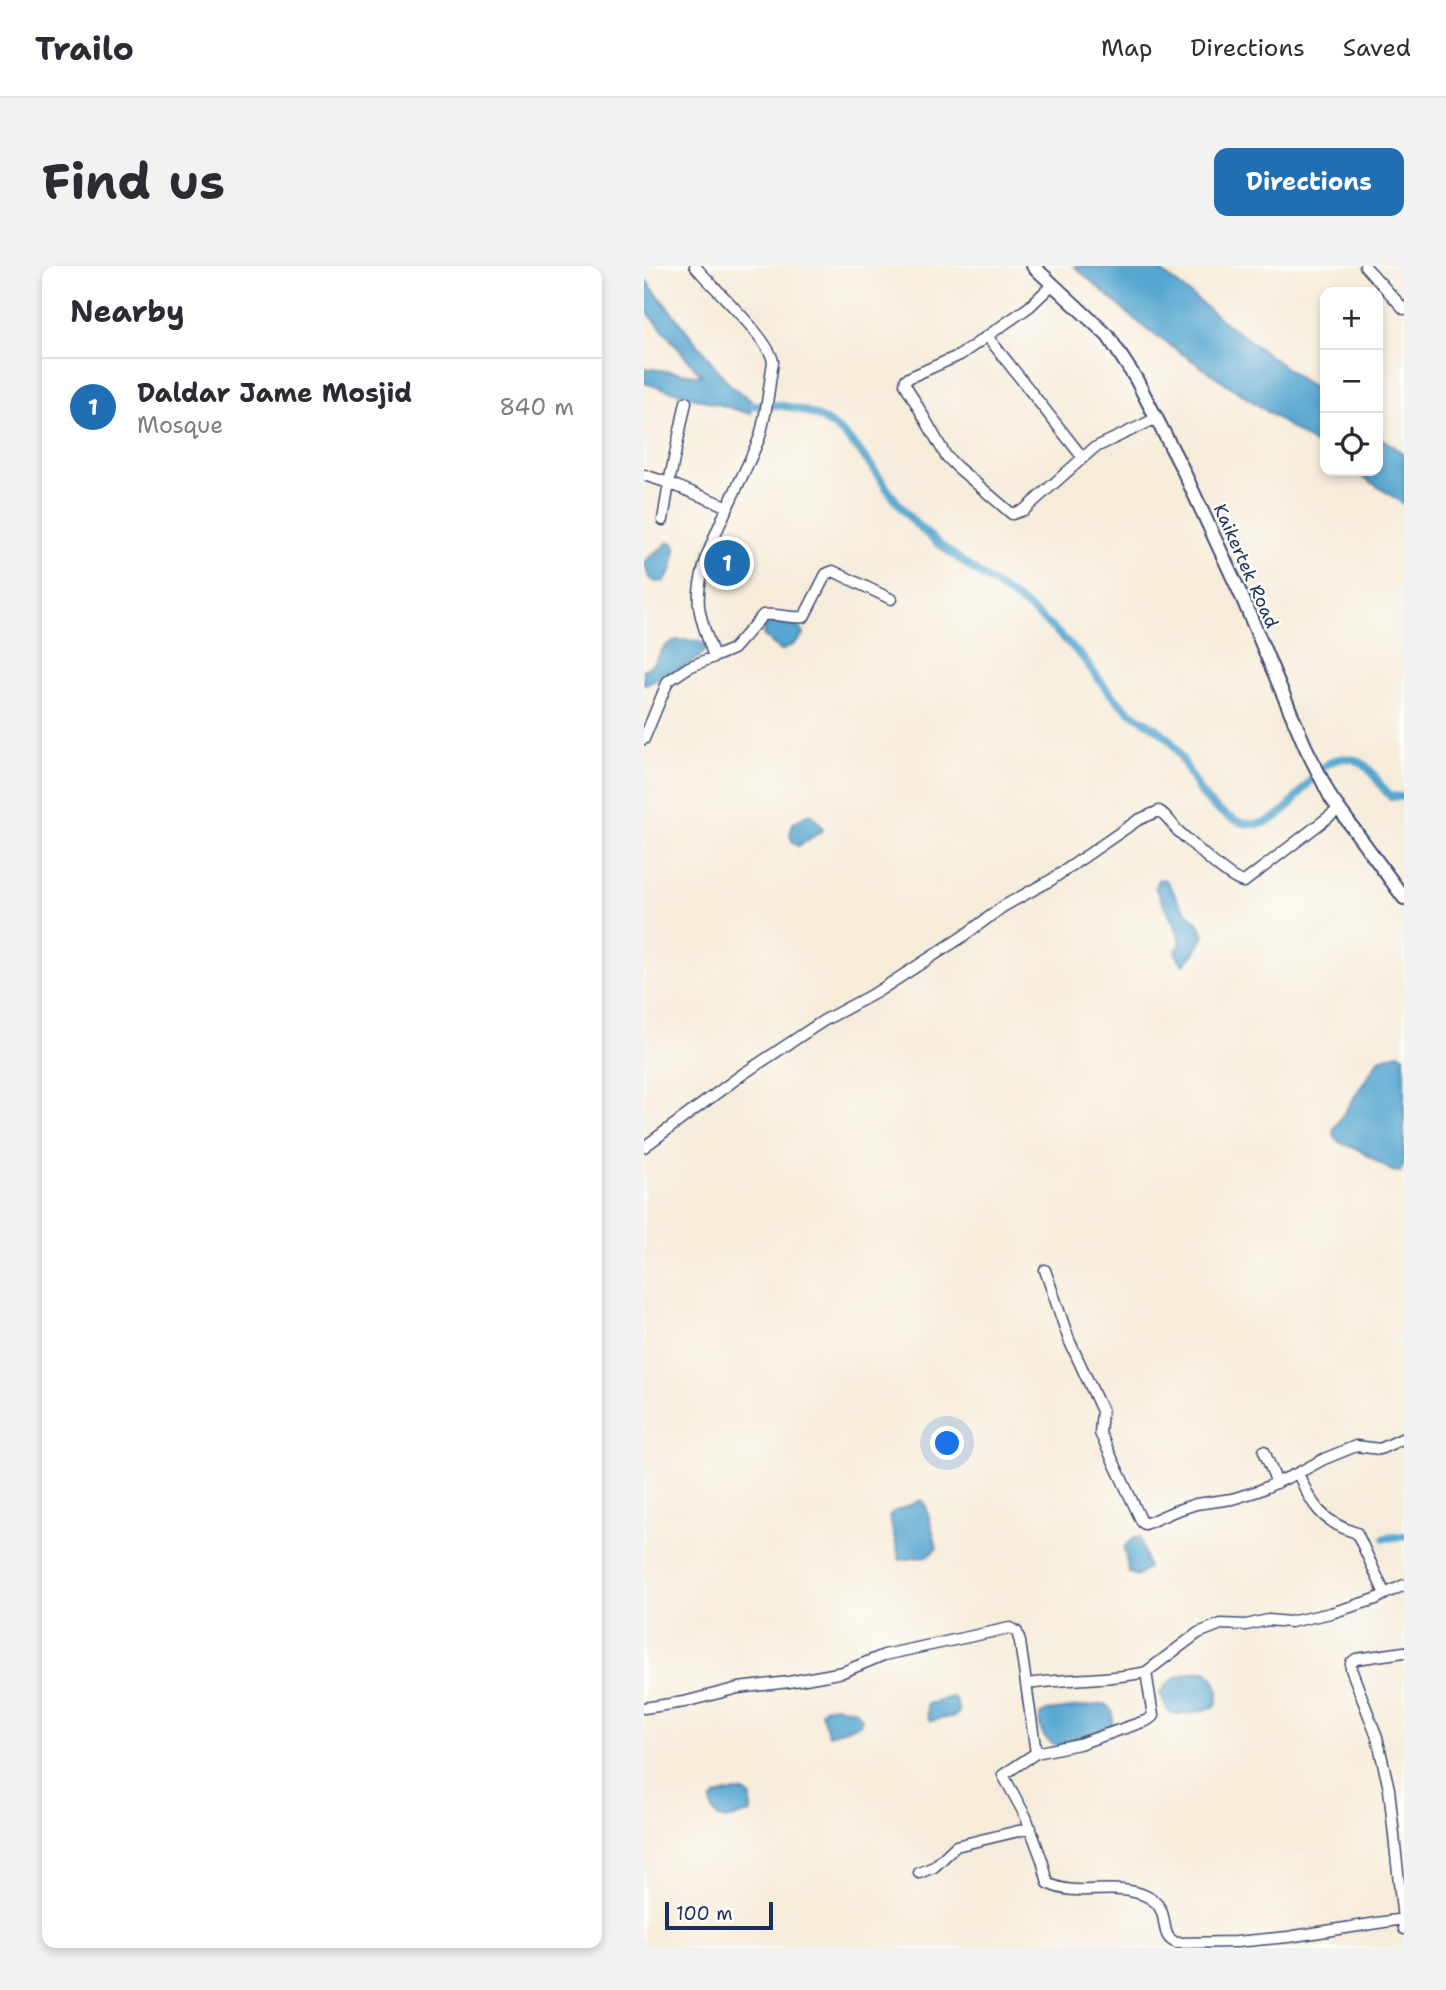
<!DOCTYPE html>
<meta charset="utf-8">
<style>
:root{--surface:#fff;--page:#f2f2f3;--text:#2b2b33;--muted:#7c7c81;--line:#e1e1e2;--accent:#1f6fb2}
body{margin:0;font-family:"Shantell Sans",sans-serif;background:var(--page);color:var(--text)}
.controls{position:absolute;right:21px;top:21px;display:grid;overflow:hidden;border-radius:14px;box-shadow:0 4px 10px #0003}
.controls button{width:63px;height:63px;display:grid;place-items:center;padding:0;border:0;border-bottom:2px solid var(--line);background:var(--surface);color:var(--text);font:35px sans-serif}
.scale{position:absolute;left:21px;bottom:18px;width:108px;box-sizing:border-box;padding-left:7px;border:4px solid #1b2f5e;border-top:0;font-size:19px;line-height:24px;white-space:nowrap;color:#1b2f5e;-webkit-text-stroke:5px #fdfcf7;paint-order:stroke}
.you{position:absolute;left:304px;top:1178px;width:24px;height:24px;margin:-18px;border:5px solid #fff;border-radius:50%;background:#1a73e8;box-shadow:0 0 0 10px #1a73e833}
.badge{display:grid;place-items:center;width:46px;height:46px;border-radius:50%;background:var(--accent);color:#fff;font-size:23px;font-weight:700}
.pin{position:absolute;translate:-50% -50%;border:4px solid #fff;box-shadow:0 2px 7px #0006}
.list{margin:0;padding:0;list-style:none}
h2{display:flex;justify-content:space-between;align-items:center;height:91px;margin:0;padding:0 28px;font-size:30px}
h2 small{font-size:23px;font-weight:400;color:var(--muted)}
.list li{display:grid;grid-template-columns:46px 1fr auto;gap:21px;align-items:center;box-sizing:border-box;height:98px;padding:0 28px;border-top:2px solid var(--line)}
.list b{display:block;font-size:26px;white-space:nowrap}
.list p{margin:0;font-size:23px;white-space:nowrap;color:var(--muted)}
.list em{font-size:23px;font-style:normal;color:var(--muted)}
.icon{flex:none;width:38px;height:38px;fill:none;stroke:currentColor;stroke-width:2;stroke-linecap:round;stroke-linejoin:round}
.map{position:relative;flex:none;width:760px;height:1682px;overflow:hidden;border-radius:14px}
header{display:flex;align-items:center;gap:42px;box-sizing:border-box;height:98px;padding:0 35px;background:var(--surface);border-bottom:2px solid var(--line)}
header strong{font-size:33px}
nav{display:flex;gap:38px;margin-inline-start:auto;font-size:24px}
.intro{display:flex;align-items:center;justify-content:space-between;box-sizing:border-box;height:168px;padding:0 42px}
h1{margin:0;font-size:49px}
.button{padding:18px 32px;border-radius:14px;background:var(--accent);color:#fff;font-size:24px;font-weight:700}
main{display:flex;gap:42px;padding:0 42px}
aside{flex:1;background:var(--surface);border-radius:14px;box-shadow:0 4px 10px #0003}
.map>svg:first-child{display:block}
</style>
<header>
<strong>Trailo</strong>
<nav><a>Map</a><a>Directions</a><a>Saved</a></nav>
</header>
<div class="intro"><h1>Find us</h1><a class="button">Directions</a></div>
<main>
<aside>
<h2>Nearby<small></small></h2>
<ul class="list">
<li><span class="badge">1</span><div><b>Daldar Jame Mosjid</b><p>Mosque</p></div><em>840 m</em></li>
</ul>
</aside>
<div class="map">
<svg width="760" height="1682" viewBox="0 0 760 1682">
<rect width="100%" height="100%" fill="#fdfcf7"/>
<filter id="ink" filterUnits="userSpaceOnUse"><feTurbulence type="fractalNoise" baseFrequency=".0143" numOctaves="2"/><feDisplacementMap in="SourceGraphic" scale="14" xChannelSelector="R" yChannelSelector="G"/><feConvolveMatrix kernelMatrix="1 2 1 2 8 2 1 2 1" color-interpolation-filters="sRGB"/></filter>
<filter id="wash" filterUnits="userSpaceOnUse"><feTurbulence type="fractalNoise" baseFrequency=".00686" numOctaves="4" result="noise"/><feDisplacementMap in="SourceGraphic" scale="28" xChannelSelector="R" yChannelSelector="G"/><feGaussianBlur stdDeviation="1.57" result="paint"/><feColorMatrix in="noise" values="0 0 0 0 0 0 0 0 0 0 0 0 0 0 0 0 0 1.4 0 .05"/><feComposite in="paint" operator="in"/></filter>
<g filter="url(#wash)">
<rect width="100%" height="100%" fill="#f7ecda"/>
<path fill="#55a6d0" stroke="#386a97" stroke-width="2" d="M 430,0 L 511,0 L 587,61 L 681,131 L 681,185 L 502,63 Z
M 0,12 L 87,120 L 108,135 L 107,148 L 0,117 L 0,102 L 58,110 L 0,42 Z
M 734,170 L 760,188 L 760,238 L 710,205 L 734,205 Z
M 25,276 L 30,278 C 33,288 28,309 20,315 L 12,316 L 5,312 L 0,296 Z
M 133,355 L 155,361 L 160,368 L 150,378 L 137,385 L 119,369 L 121,359 Z
M 33,374 L 54,375 L 63,380 C 62,394 17,411 3,418 L 0,417 L 0,404 C 19,394 11,382 33,374 Z
M 167,547 L 179,562 L 178,565 L 154,580 C 143,573 146,568 149,557 Z
M 516,613 L 522,614 L 536,638 L 557,661 L 560,670 L 549,689 L 539,699 L 531,686 L 537,678 L 533,664 L 511,622 L 513,615 Z
M 754,787 L 760,789 L 760,898 L 756,906 L 748,905 L 715,884 L 695,876 L 691,872 L 689,864 L 735,793 Z
M 278,1234 L 282,1240 L 293,1282 L 284,1290 L 256,1294 L 245,1250 L 249,1246 Z
M 496,1271 L 504,1302 L 494,1310 L 485,1307 L 480,1281 L 489,1273 Z
M 562,1405 C 575,1415 576,1426 572,1440 C 557,1445 538,1452 524,1445 L 516,1428 C 525,1410 543,1406 562,1405 Z
M 308,1431 L 312,1434 L 315,1446 L 311,1450 L 287,1455 L 284,1452 L 283,1438 Z
M 462,1438 C 469,1444 470,1449 468,1459 L 414,1480 C 400,1477 394,1462 396,1449 L 403,1445 Z
M 190,1440 L 212,1444 L 218,1453 L 216,1458 L 185,1469 L 177,1447 L 180,1442 Z
M 92,1525 L 100,1526 L 107,1531 L 107,1547 L 82,1553 L 74,1552 L 69,1545 L 67,1535 L 72,1530 Z"/>
<g fill="none" stroke-linecap="round" stroke-linejoin="round">
<path stroke="#55a6d0" stroke-width="8" d="M 98,138 C 107,140 115,139 124,139 C 143,139 163,144 180,154 C 223,179 239,227 274,260 C 297,281 324,300 350,318 C 361,326 374,333 385,342 C 403,357 423,374 439,392 C 453,410 465,430 484,444 C 496,454 511,459 523,471 C 544,493 546,524 574,544 C 650,600 660,472 714,495 C 728,501 735,520 746,530 L 760,531
M 741,1272 L 760,1270"/>
</g>
</g>
<g filter="url(#ink)">
<g fill="none" stroke-linecap="round" stroke-linejoin="round">
<g stroke="#3c4b71" stroke-width="13">
<path id="minor" d="M 721,0 L 760,43
M 409,18 L 385,41 L 316,89 L 262,113 L 261,118 L 302,190 L 313,201 L 368,248 L 380,244 L 450,182 L 513,152
M 343,70 L 439,192
M 42,136 L 25,217 L 84,241
M 0,209 L 25,217 L 19,254
M 70,391 L 89,383 L 119,349 C 133,347 146,353 160,351 L 182,308 L 189,305 L 247,333
M 0,473 L 24,415 L 45,401 L 70,391 C 65,375 57,357 55,340 C 50,293 100,214 116,170 C 123,146 125,120 129,96 C 126,73 68,21 51,0
M 0,881 L 96,810 L 179,755 L 233,726 L 318,671 L 360,640 L 407,614 L 494,554 L 515,545 C 524,550 527,558 534,565 C 547,576 586,615 600,616 L 695,543
M 401,1004 L 425,1074 L 458,1145 L 456,1167 L 498,1256 L 501,1258 L 531,1245 L 552,1238 L 588,1233 L 614,1225 L 654,1207
M 620,1185 L 633,1217
M 741,1328 L 760,1319
M 760,1386 L 712,1393 L 707,1397 L 707,1403 L 733,1471 L 745,1523 L 760,1663
M 384,1418 C 424,1412 463,1415 502,1406
M 0,1442 L 40,1436 L 94,1422 L 145,1416 L 199,1406 L 240,1389 L 366,1362 L 373,1366 L 376,1376 L 392,1487 L 435,1478 L 504,1454 L 509,1450 L 502,1406 L 554,1367 L 577,1358 L 602,1359 L 624,1354 L 646,1356 L 687,1347 L 732,1333 L 741,1328 L 713,1267 C 679,1257 667,1239 654,1207 L 680,1193 L 712,1180 L 736,1183 L 760,1172
M 392,1487 L 359,1509 L 382,1551 L 398,1594 L 404,1617 C 432,1633 472,1615 502,1630 C 531,1644 511,1669 533,1677 L 592,1676 L 644,1671 L 759,1653
M 275,1607 L 290,1601 L 312,1580 L 387,1562"/>
</g>
<g stroke="#3c4b71" stroke-width="16">
<path id="major" d="M 389,0 L 464,70 L 492,113 L 538,202 L 598,331 L 661,480 L 687,532 L 760,632"/>
</g>
<use href="#minor" stroke="#fff" stroke-width="10"/>
<use href="#major" stroke="#fff" stroke-width="12"/>
</g>
</g>
<g text-anchor="middle" dominant-baseline="central" stroke-width="5" stroke-linejoin="round" paint-order="stroke">
<g font-size="18" fill="#1b2f5e" stroke="#fdfcf7">
<text transform="translate(602 300) rotate(66)">Kaikertek Road</text>
</g>
</g>
</svg>
<div class="controls">
<button>+</button>
<button>−</button>
<button><svg class="icon" aria-label="locate" viewBox="0 0 24 24"><circle cx="12" cy="12" r="6"/><path d="M12 2v4M12 18v4M2 12h4M18 12h4"/></svg></button>
</div>
<div class="scale">100 m</div>
<div class="you"></div>
<div class="pin badge" style="left:83px;top:297px">1</div>
</div>
</main>
